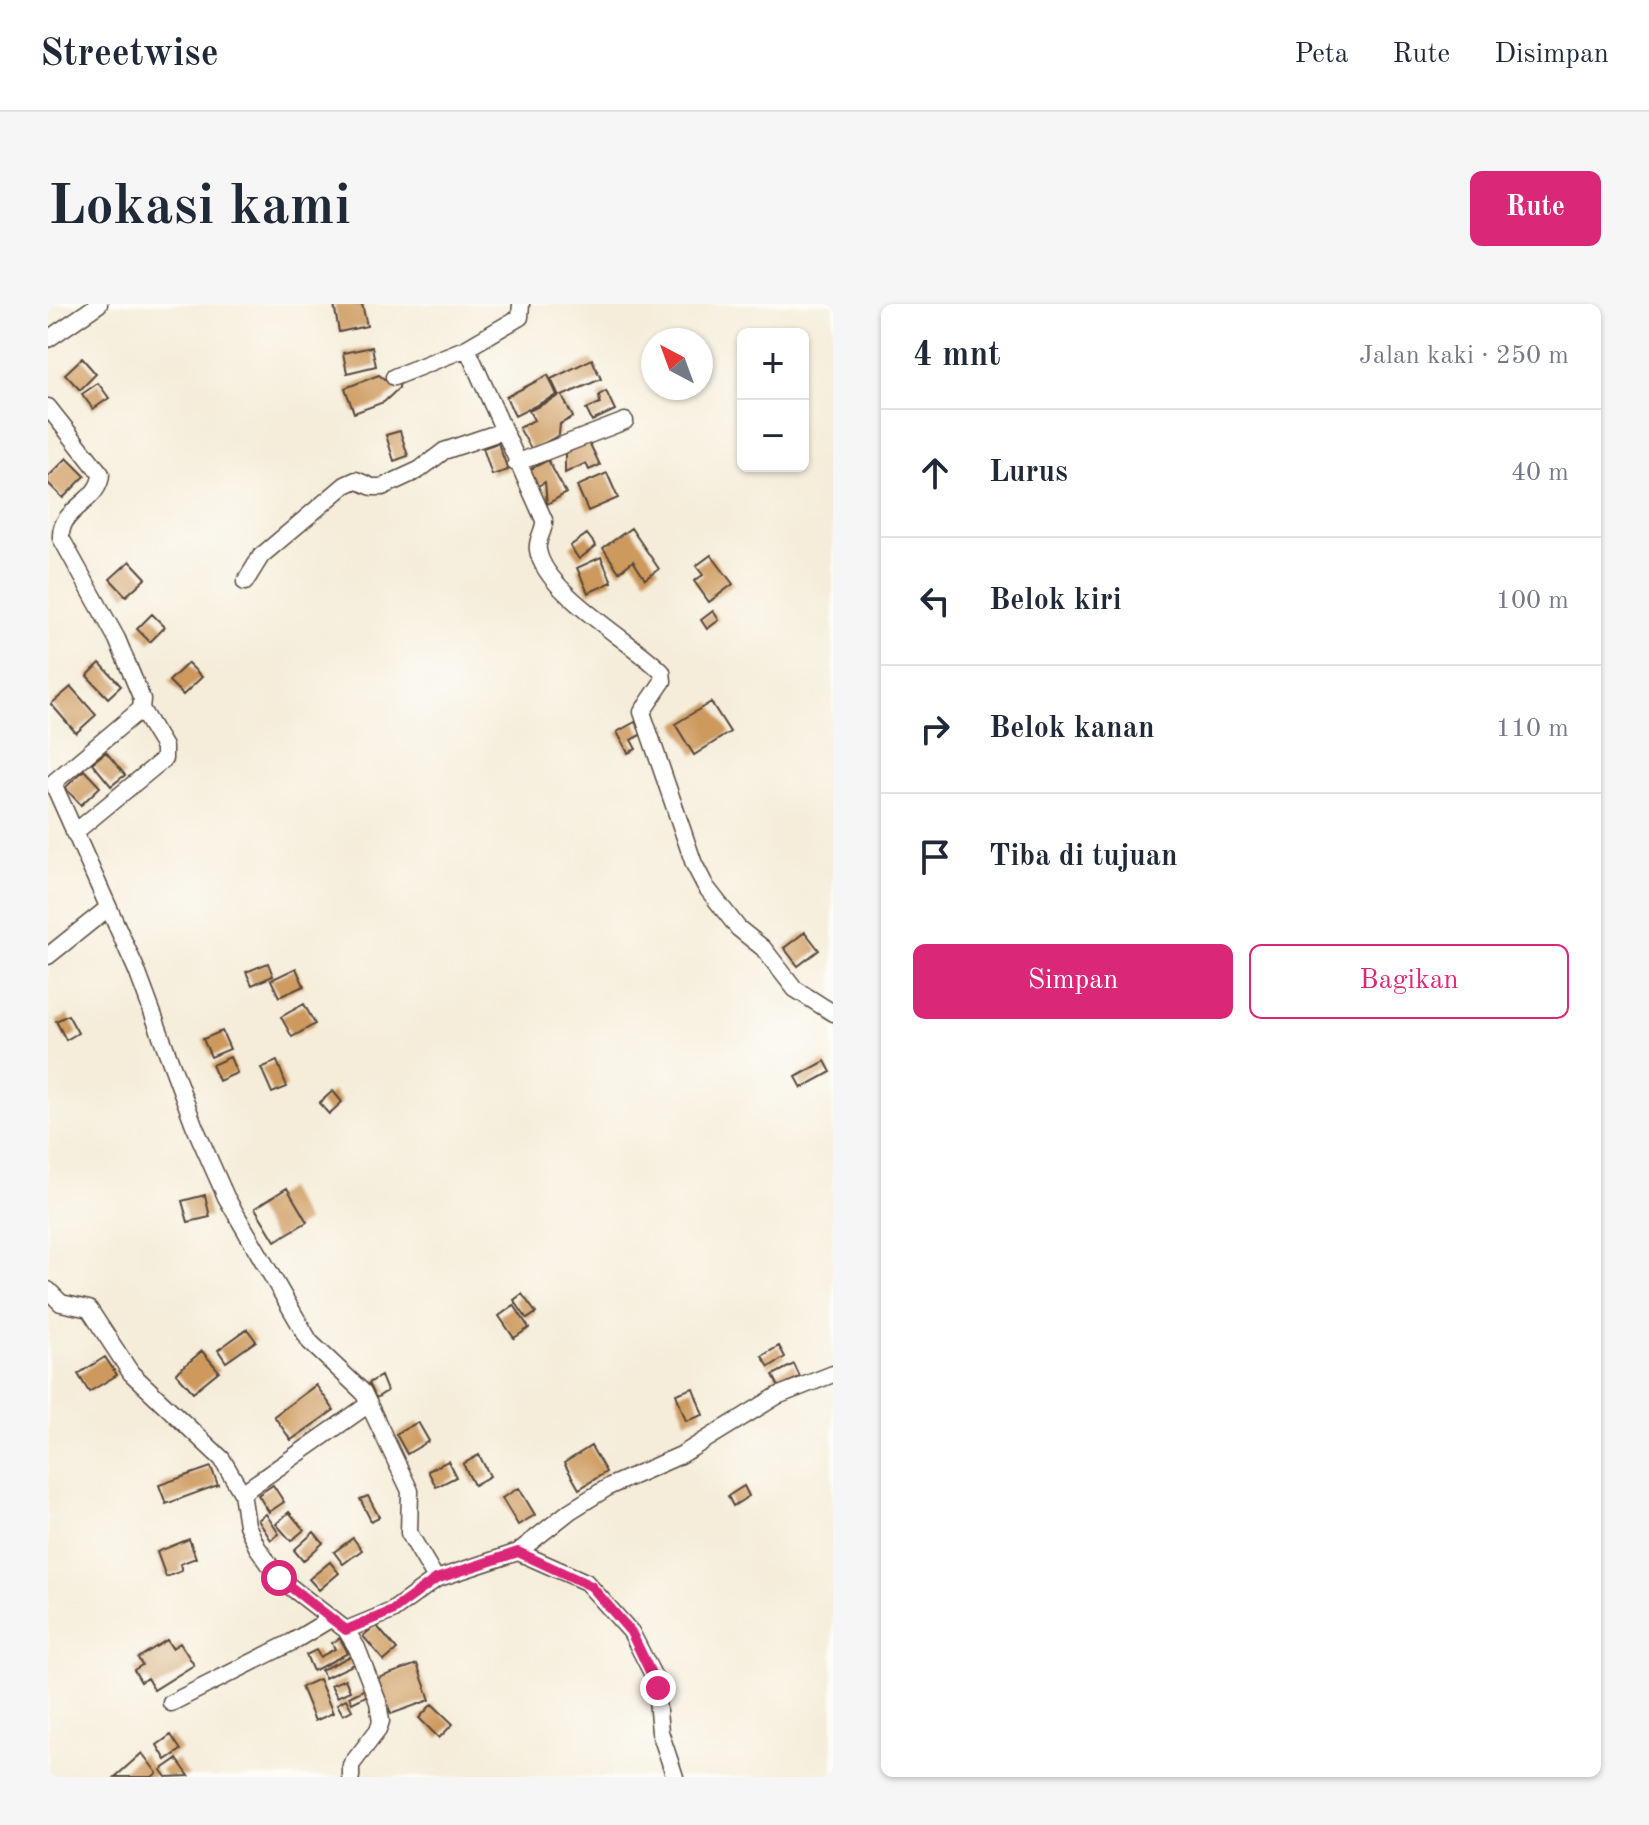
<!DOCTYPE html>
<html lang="id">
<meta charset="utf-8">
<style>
:root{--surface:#fff;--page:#f6f6f7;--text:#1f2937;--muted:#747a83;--line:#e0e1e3;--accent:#db2777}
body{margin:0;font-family:"Old Standard TT",serif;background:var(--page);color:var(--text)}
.controls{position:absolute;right:24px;top:24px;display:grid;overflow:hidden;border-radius:12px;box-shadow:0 2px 6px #0004}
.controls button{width:72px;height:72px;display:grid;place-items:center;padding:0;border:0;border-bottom:2px solid var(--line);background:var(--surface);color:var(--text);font:40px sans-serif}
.compass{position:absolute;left:593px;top:24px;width:72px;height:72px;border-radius:50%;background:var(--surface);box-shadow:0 2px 6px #0004;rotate:319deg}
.stop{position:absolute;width:24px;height:24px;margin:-18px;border:6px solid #db2777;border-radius:50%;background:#fff}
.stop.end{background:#db2777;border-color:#fff;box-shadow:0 2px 8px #0008}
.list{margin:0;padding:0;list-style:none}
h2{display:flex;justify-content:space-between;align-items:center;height:104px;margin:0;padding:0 32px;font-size:34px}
h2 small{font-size:26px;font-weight:400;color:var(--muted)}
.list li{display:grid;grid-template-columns:52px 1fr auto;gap:24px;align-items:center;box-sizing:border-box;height:128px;padding:0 32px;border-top:2px solid var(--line)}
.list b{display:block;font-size:30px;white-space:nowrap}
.list em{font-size:26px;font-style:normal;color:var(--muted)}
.actions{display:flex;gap:16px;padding:24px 32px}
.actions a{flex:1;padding:18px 0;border:2px solid var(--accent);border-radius:12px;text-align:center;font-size:28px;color:var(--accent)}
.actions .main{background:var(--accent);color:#fff}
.icon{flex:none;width:44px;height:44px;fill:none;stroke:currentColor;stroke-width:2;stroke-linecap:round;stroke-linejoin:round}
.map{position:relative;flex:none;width:785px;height:1473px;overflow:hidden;border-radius:12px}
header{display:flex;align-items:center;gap:48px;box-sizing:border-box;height:112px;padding:0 40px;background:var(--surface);border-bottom:2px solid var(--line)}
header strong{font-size:38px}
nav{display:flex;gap:44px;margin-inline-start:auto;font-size:28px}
.intro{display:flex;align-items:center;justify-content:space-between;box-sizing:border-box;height:192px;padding:0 48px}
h1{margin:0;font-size:56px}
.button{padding:20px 36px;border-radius:12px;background:var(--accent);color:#fff;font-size:28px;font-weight:700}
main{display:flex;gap:48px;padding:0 48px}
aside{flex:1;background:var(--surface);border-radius:12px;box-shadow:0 2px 6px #0004}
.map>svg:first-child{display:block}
</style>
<header>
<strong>Streetwise</strong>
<nav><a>Peta</a><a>Rute</a><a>Disimpan</a></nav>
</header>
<div class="intro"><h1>Lokasi kami</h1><a class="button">Rute</a></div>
<main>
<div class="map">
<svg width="785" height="1473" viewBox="0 0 785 1473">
<rect width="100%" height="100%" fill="#fdfcf7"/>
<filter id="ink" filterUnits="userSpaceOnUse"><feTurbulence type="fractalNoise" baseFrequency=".0125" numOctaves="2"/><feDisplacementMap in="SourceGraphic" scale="16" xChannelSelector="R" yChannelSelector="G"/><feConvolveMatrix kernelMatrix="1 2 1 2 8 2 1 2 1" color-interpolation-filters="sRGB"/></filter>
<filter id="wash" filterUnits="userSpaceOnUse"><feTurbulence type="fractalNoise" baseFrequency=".006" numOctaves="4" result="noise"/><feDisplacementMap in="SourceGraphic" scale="32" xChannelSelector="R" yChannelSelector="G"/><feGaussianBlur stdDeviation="1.8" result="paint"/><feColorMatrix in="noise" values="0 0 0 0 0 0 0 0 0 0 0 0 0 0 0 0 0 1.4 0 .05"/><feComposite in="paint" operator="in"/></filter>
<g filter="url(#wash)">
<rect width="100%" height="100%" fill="#f5edd9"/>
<g id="blocks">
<path fill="#cd995c" d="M 314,0 L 319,22 L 291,28 L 286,1 Z
M 324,43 L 328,62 L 299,69 L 295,49 Z
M 34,54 L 48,70 L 32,86 L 17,70 Z
M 544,55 L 553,75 L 514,92 L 525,113 L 512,120 L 511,131 L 484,146 L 471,124 L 486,116 L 481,107 L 511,92 L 503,75 Z
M 331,71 L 340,78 L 352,75 L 351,84 L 336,98 L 306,109 L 297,84 Z
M 500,71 L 509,91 L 467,112 L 458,93 Z
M 50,79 L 61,94 L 45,105 L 34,90 Z
M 558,87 L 567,106 L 544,117 L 538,105 L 552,99 L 551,91 Z
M 352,127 L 360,152 L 346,157 L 338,131 Z
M 541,138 L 552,161 L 541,166 L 538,159 L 517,169 L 517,149 Z
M 450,139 L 460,166 L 444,171 L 435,144 Z
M 19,154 L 37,172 L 15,194 L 0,179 L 0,173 Z
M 500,156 L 518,189 L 499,200 L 497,178 L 488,183 L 479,167 Z
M 559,169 L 570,194 L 540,207 L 529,182 Z
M 583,224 L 611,265 L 597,275 L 585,257 L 571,268 L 555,244 Z
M 539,230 L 548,242 L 531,255 L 522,242 Z
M 663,251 L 685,280 L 661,298 L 646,277 L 655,271 L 648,262 Z
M 553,253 L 564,278 L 540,289 L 529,264 Z
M 82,257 L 98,274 L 78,292 L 62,275 Z
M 665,307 L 671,316 L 659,325 L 653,316 Z
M 104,310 L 117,323 L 102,338 L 89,325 Z
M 52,359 L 73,382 L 60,394 L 39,372 Z
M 140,359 L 154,373 L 135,391 L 121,377 Z
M 23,383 L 48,411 L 28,429 L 3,400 Z
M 663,398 L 682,428 L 646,451 L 627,420 Z
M 587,418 L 594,430 L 583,436 L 588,445 L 580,449 L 569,428 Z
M 58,448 L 77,471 L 63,482 L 44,459 Z
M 36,466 L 52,483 L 33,501 L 17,484 Z
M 757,628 L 771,646 L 750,662 L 736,644 Z
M 220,659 L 225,672 L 204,681 L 198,668 Z
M 248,664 L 256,682 L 231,693 L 223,676 Z
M 256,700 L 267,720 L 244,733 L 233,713 Z
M 20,711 L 30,729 L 18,736 L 8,717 Z
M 174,727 L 182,745 L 163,753 L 155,735 Z
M 182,753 L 189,769 L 171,777 L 164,761 Z
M 229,757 L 239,783 L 224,789 L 213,764 Z
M 777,757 L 783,768 L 754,784 L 748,773 Z
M 285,787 L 294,798 L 281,810 L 271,799 Z
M 239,884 L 259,918 L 227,937 L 207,904 Z
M 157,891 L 162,913 L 140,918 L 134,897 Z
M 474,990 L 488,1009 L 479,1015 L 466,996 Z
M 466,1001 L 481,1024 L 466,1034 L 451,1012 Z
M 199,1025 L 208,1037 L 178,1058 L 170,1046 Z
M 731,1042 L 737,1053 L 721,1063 L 714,1052 Z
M 154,1047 L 171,1067 L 145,1088 L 128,1069 Z
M 57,1053 L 69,1071 L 41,1088 L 30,1070 Z
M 746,1060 L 752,1073 L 731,1083 L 725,1071 Z
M 333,1072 L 339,1087 L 328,1094 L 321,1079 Z
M 268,1081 L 286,1106 L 243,1136 L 226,1112 Z
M 645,1084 L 655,1111 L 638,1117 L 628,1090 Z
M 370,1118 L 381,1137 L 359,1150 L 348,1130 Z
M 543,1142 L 558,1168 L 531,1185 L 516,1159 Z
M 431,1151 L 442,1172 L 426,1181 L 415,1160 Z
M 400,1157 L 408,1173 L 388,1183 L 380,1167 Z
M 163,1163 L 170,1181 L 118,1200 L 111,1181 Z
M 225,1181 L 236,1198 L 221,1208 L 210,1191 Z
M 696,1182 L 701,1192 L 685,1202 L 680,1192 Z
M 471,1184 L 487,1211 L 470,1221 L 454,1194 Z
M 320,1192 L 331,1213 L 323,1217 L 312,1195 Z
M 241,1208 L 256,1226 L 243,1237 L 228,1220 Z
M 218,1210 L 231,1230 L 223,1236 L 210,1216 Z
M 266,1228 L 275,1239 L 255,1257 L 246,1246 Z
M 305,1234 L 314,1246 L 295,1260 L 286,1248 Z
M 141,1235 L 148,1254 L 132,1260 L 134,1267 L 118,1273 L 109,1248 Z
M 282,1258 L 291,1269 L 271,1286 L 261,1275 Z
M 328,1321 L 349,1346 L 336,1357 L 315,1332 Z
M 292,1334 L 300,1349 L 265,1367 L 258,1351 L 268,1346 L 272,1353 L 287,1345 L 284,1339 Z
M 119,1336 L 124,1344 L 132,1339 L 146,1361 L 106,1386 L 99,1374 L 93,1378 L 86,1366 L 94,1361 L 90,1354 Z
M 305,1351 L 309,1359 L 277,1374 L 273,1366 Z
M 369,1360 L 382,1396 L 343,1410 L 330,1374 Z
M 271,1375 L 285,1409 L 267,1417 L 253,1383 Z
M 297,1375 L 302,1387 L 289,1393 L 283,1381 Z
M 319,1384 L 322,1390 L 304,1399 L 301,1393 Z
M 298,1395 L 304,1406 L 295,1411 L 289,1400 Z
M 384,1400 L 405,1420 L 391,1434 L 371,1414 Z
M 123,1431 L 133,1446 L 118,1456 L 109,1441 Z
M 94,1449 L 109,1469 L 104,1473 L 67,1473 Z
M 129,1455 L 141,1472 L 118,1473 L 113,1466 Z"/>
</g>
</g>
<g filter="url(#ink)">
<use href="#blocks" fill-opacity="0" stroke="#57473a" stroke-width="2"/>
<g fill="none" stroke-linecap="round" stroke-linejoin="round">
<g stroke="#57473a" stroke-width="19">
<path id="minor" d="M 473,0 L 472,13 L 419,44 L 496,216 C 497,227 488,235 490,246 C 496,288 585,338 614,368 L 615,377 L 594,408 L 646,560 L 658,583 L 690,624 L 715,644 L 747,685 L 785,709
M 0,35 L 51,0
M 346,73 L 419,44
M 0,103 L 53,170 C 52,198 11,204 13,234 L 69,335 L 94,395 L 93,405 L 6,478 L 8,486 L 89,667 L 146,821 L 178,893 L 262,1038 L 315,1088 L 362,1187 L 361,1229 L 388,1275
M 468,159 L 577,117
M 197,278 L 213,252 L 297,181 L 308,176 L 324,183 L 334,183 L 371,166 L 396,147 L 455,127
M 26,529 L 116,455 L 116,443 L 93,405
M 0,652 L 60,604
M 0,986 L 13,999 L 41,1005 L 83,1069 L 174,1155 L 194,1189 L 199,1221 L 209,1243 L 231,1274 L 298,1326 L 309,1344 L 330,1398 L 333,1417 L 330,1426 L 303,1461 L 303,1473
M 194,1189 L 321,1100
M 470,1248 L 538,1278 L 583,1328 L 607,1375 L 612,1428 L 627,1473
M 298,1326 L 344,1307 L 388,1275 L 470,1248 L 522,1207 L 562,1182 L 633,1151 L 729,1092 L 785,1070
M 123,1399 L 244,1338 L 284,1314"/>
</g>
<use href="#minor" stroke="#fff" stroke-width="16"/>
</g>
</g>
<g fill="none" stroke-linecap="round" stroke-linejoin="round" filter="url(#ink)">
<path stroke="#db2777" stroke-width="10" d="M 231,1274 L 298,1326 L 344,1307 L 388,1275 L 470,1248 L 543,1282 L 583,1328 L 610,1384"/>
</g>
</svg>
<div class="controls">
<button>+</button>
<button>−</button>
</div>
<svg class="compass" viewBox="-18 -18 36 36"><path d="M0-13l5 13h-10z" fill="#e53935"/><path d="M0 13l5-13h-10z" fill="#747a83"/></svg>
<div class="stop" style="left:231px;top:1274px"></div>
<div class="stop end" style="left:610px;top:1384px"></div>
</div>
<aside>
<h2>4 mnt<small>Jalan kaki · 250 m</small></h2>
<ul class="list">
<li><svg class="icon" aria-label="ahead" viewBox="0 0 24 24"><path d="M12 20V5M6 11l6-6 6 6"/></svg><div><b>Lurus</b></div><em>40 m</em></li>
<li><svg class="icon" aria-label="left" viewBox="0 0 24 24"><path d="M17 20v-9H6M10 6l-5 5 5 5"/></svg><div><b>Belok kiri</b></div><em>100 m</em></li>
<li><svg class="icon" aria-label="right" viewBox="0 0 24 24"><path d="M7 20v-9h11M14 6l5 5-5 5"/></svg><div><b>Belok kanan</b></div><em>110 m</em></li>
<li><svg class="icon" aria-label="arrive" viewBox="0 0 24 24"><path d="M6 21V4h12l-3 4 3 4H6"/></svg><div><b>Tiba di tujuan</b></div></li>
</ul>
<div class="actions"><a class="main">Simpan</a><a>Bagikan</a></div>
</aside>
</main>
